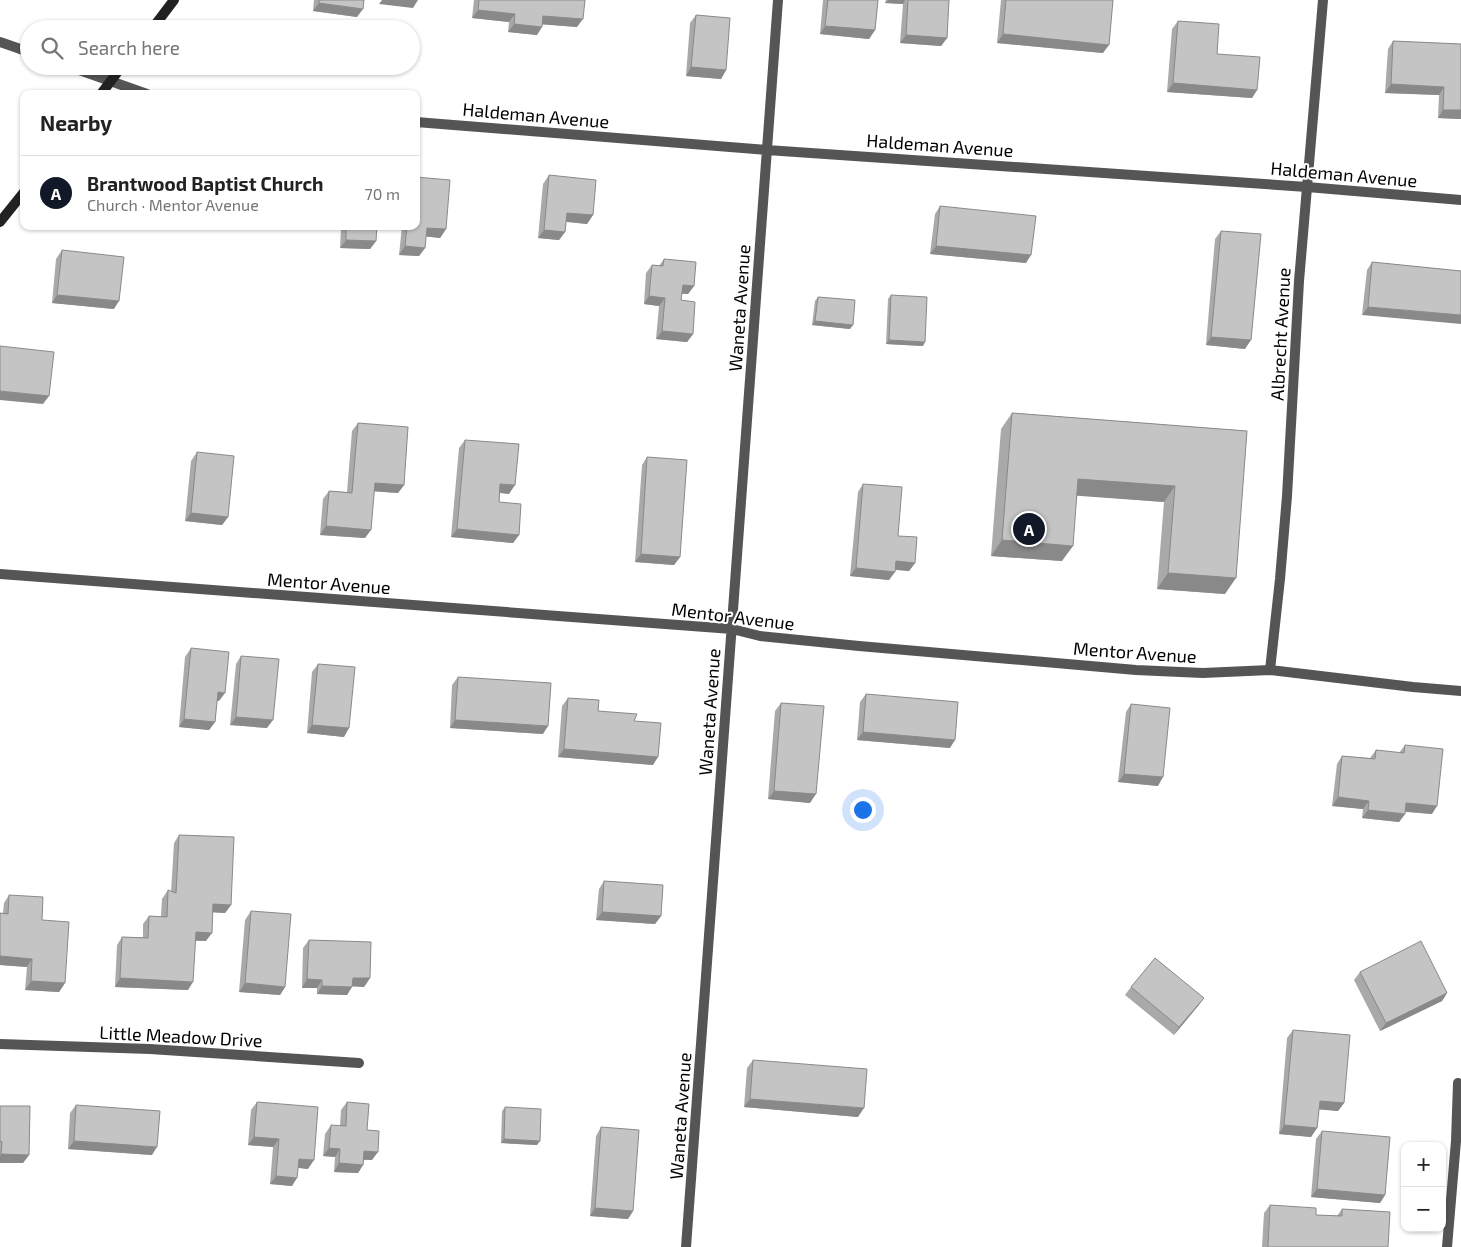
<!DOCTYPE html>
<meta charset="utf-8">
<style>
:root{--surface:#fff;--page:#f2f2f2;--text:#222;--muted:#767676;--line:#e0e0e0;--accent:#111827}
body{margin:0;font-family:"Exo 2",sans-serif;background:var(--page);color:var(--text)}
.controls{position:absolute;right:15px;bottom:15px;display:grid;overflow:hidden;border-radius:10px;box-shadow:0 1px 4px #0004}
.controls button{width:45px;height:45px;display:grid;place-items:center;padding:0;border:0;border-bottom:1px solid var(--line);background:var(--surface);color:var(--text);font:25px sans-serif}
.you{position:absolute;left:862px;top:809px;width:18px;height:18px;margin:-12px;border:4px solid #fff;border-radius:50%;background:#1a73e8;box-shadow:0 0 0 8px #1a73e833}
.badge{display:grid;place-items:center;width:32px;height:32px;border-radius:50%;background:var(--accent);color:#fff;font-size:16px;font-weight:700}
.pin{position:absolute;translate:-50% -50%;border:2px solid #fff;box-shadow:0 1px 5px #0006}
.list{margin:0;padding:0;list-style:none}
h2{display:flex;justify-content:space-between;align-items:center;height:65px;margin:0;padding:0 20px;font-size:21px}
h2 small{font-size:16px;font-weight:400;color:var(--muted)}
.list li{display:grid;grid-template-columns:32px 1fr auto;gap:15px;align-items:center;box-sizing:border-box;height:75px;padding:0 20px;border-top:1px solid var(--line)}
.list b{display:block;font-size:19px;white-space:nowrap}
.list p{margin:0;font-size:16px;white-space:nowrap;color:var(--muted)}
.list em{font-size:16px;font-style:normal;color:var(--muted)}
.icon{flex:none;width:28px;height:28px;fill:none;stroke:currentColor;stroke-width:2;stroke-linecap:round;stroke-linejoin:round}
.map{position:relative;flex:none;width:1461px;height:1247px;overflow:hidden}
.search{position:absolute;background:var(--surface);box-shadow:0 1px 4px #0004;left:20px;top:20px;width:400px;height:55px;display:flex;align-items:center;gap:12px;box-sizing:border-box;padding:0 18px;border-radius:28px;color:var(--muted);font-size:19px}
.panel{position:absolute;background:var(--surface);box-shadow:0 1px 4px #0004;left:20px;top:90px;width:400px;height:140px;border-radius:10px}
.map>svg:first-child{display:block}
</style>
<div class="map">
<svg width="1461" height="1247" viewBox="0 0 1461 1247">
<rect width="100%" height="100%" fill="#fff"/>
<g fill="none" stroke-linecap="round" stroke-linejoin="round">
<path stroke="#555" stroke-width="10" d="M 0,42 L 29,52
M 68,66 L 147,94
M 416,122 L 767,150 L 1307,187 L 1461,200
M 0,574 L 732,629 L 760,636 L 859,646 L 1136,670 L 1203,673 L 1270,670 L 1413,687 L 1461,691
M 1270,670 L 1280,579 L 1287,496 L 1299,281 L 1323,0
M 0,1044 L 150,1049 L 359,1063
M 686,1247 L 778,0
M 1447,1247 L 1456,1141 L 1458,1083"/>
<path stroke="#222" stroke-width="10" d="M 152,29 L 174,0
M 101,94 L 122,66
M 0,222 L 24,192"/>
</g>
<path fill="#a9a9a9" d="M 314,0 L 364,0 L 357,17 L 313,11 Z
M 474,0 L 585,0 L 577,27 L 543,24 L 537,35 L 508,32 L 509,22 L 472,18 Z
M 823,0 L 878,0 L 875,30 L 869,39 L 820,34 Z
M 886,0 L 949,0 L 947,38 L 941,46 L 900,43 L 903,4 L 885,3 Z
M 1001,0 L 1113,0 L 1103,53 L 997,43 Z
M 696,15 L 726,70 L 721,79 L 686,76 L 690,23 Z
M 1178,21 L 1217,54 L 1257,90 L 1252,98 L 1167,92 L 1172,29 Z
M 1393,41 L 1461,44 L 1461,119 L 1438,118 L 1439,95 L 1385,93 L 1388,49 Z
M 549,175 L 593,215 L 587,224 L 566,222 L 565,232 L 559,240 L 538,238 L 543,184 Z
M 940,206 L 1026,263 L 930,254 L 935,214 Z
M 326,226 L 384,226 L 382,229 L 376,229 L 376,241 L 370,249 L 340,248 L 341,228 L 326,227 Z
M 402,226 L 416,226 L 446,229 L 440,238 L 426,236 L 425,248 L 419,256 L 399,255 Z
M 1221,231 L 1245,349 L 1206,345 L 1215,239 Z
M 62,250 L 114,309 L 52,303 L 56,259 Z
M 664,259 L 694,286 L 688,294 L 682,294 L 681,300 L 693,334 L 687,342 L 656,339 L 659,306 L 644,304 L 646,273 L 652,265 L 659,266 Z
M 1372,262 L 1461,271 L 1362,315 L 1367,270 Z
M 891,295 L 923,346 L 886,344 L 888,299 Z
M 818,297 L 850,329 L 812,325 L 815,301 Z
M 1012,413 L 1247,431 L 1225,594 L 1157,589 L 1164,502 L 1077,495 L 1062,561 L 991,556 L 1001,429 Z
M 358,423 L 404,485 L 398,493 L 374,491 L 365,538 L 320,535 L 323,499 L 329,491 L 347,492 L 352,431 Z
M 465,440 L 509,494 L 500,493 L 499,502 L 519,535 L 513,543 L 451,537 L 459,448 Z
M 197,452 L 228,517 L 222,525 L 185,521 L 191,461 Z
M 647,457 L 680,557 L 674,565 L 635,562 L 642,465 Z
M 863,484 L 915,563 L 909,571 L 895,570 L 889,580 L 850,576 L 858,492 Z
M 191,648 L 219,701 L 217,701 L 215,722 L 209,730 L 179,727 L 185,657 Z
M 241,656 L 267,728 L 230,725 L 236,664 Z
M 318,664 L 344,737 L 307,733 L 312,672 Z
M 458,677 L 543,734 L 450,728 L 452,685 Z
M 866,694 L 950,748 L 857,740 L 860,702 Z
M 568,698 L 598,711 L 634,721 L 653,765 L 558,757 L 562,706 Z
M 781,703 L 810,803 L 768,799 L 775,711 Z
M 1131,704 L 1158,786 L 1118,782 L 1126,712 Z
M 1405,745 L 1432,814 L 1405,812 L 1405,814 L 1399,822 L 1362,818 L 1363,809 L 1332,806 L 1337,764 L 1342,756 L 1370,758 L 1376,750 L 1399,753 Z
M 179,835 L 231,905 L 225,913 L 213,912 L 206,941 L 195,941 L 188,990 L 115,987 L 117,945 L 122,937 L 143,937 L 143,924 L 149,916 L 161,917 L 162,899 L 168,890 L 171,892 L 174,843 Z
M 604,881 L 661,916 L 655,924 L 596,920 L 599,889 Z
M 9,895 L 42,920 L 65,983 L 59,992 L 25,990 L 27,967 L 0,965 L 0,913 L 3,913 L 4,903 Z
M 251,911 L 285,987 L 280,995 L 239,992 L 245,920 Z
M 309,940 L 370,978 L 364,987 L 352,986 L 347,995 L 317,994 L 317,988 L 302,988 L 303,948 Z
M 1360,972 L 1447,993 L 1442,1001 L 1380,1031 L 1354,980 Z
M 1131,987 L 1204,998 L 1198,1006 L 1174,1035 L 1125,995 Z
M 1293,1030 L 1344,1103 L 1338,1111 L 1319,1109 L 1317,1128 L 1311,1137 L 1279,1134 L 1287,1038 Z
M 753,1060 L 858,1117 L 744,1107 L 747,1068 Z
M 257,1102 L 308,1169 L 298,1168 L 292,1186 L 270,1184 L 273,1147 L 248,1145 L 251,1110 Z
M 347,1102 L 367,1130 L 372,1160 L 364,1160 L 363,1165 L 358,1173 L 334,1172 L 335,1157 L 323,1156 L 325,1134 L 331,1125 L 340,1126 L 341,1110 Z
M 76,1105 L 152,1155 L 68,1149 L 70,1113 Z
M 0,1106 L 29,1155 L 23,1163 L 0,1163 Z
M 505,1107 L 537,1145 L 501,1143 L 502,1111 Z
M 601,1127 L 633,1211 L 628,1219 L 590,1216 L 596,1136 Z
M 1322,1131 L 1385,1195 L 1380,1203 L 1311,1197 L 1316,1139 Z
M 1270,1205 L 1316,1215 L 1337,1216 L 1342,1209 L 1388,1247 L 1262,1247 L 1264,1213 Z"/>
<path fill="#898989" d="M 382,0 L 418,0 L 413,8 L 379,4 Z
M 888,0 L 905,0 L 903,4 L 885,3 Z
M 319,3 L 363,9 L 357,17 L 313,11 Z
M 478,10 L 515,14 L 509,22 L 472,18 Z
M 543,16 L 583,19 L 577,27 L 537,24 Z
M 514,24 L 542,27 L 537,35 L 508,32 Z
M 825,26 L 875,30 L 869,39 L 820,34 Z
M 1003,34 L 1109,45 L 1103,53 L 997,43 Z
M 906,35 L 947,38 L 941,46 L 900,43 Z
M 691,67 L 726,70 L 721,79 L 686,76 Z
M 1173,83 L 1257,90 L 1252,98 L 1167,92 Z
M 1391,84 L 1444,87 L 1439,95 L 1385,93 Z
M 1443,110 L 1461,110 L 1461,119 L 1438,118 Z
M 567,213 L 593,215 L 587,224 L 561,221 Z
M 327,226 L 342,226 L 341,228 L 326,227 Z
M 373,226 L 384,226 L 382,229 L 371,229 Z
M 427,228 L 446,229 L 440,238 L 421,236 Z
M 544,230 L 565,232 L 559,240 L 538,238 Z
M 346,240 L 376,241 L 370,249 L 340,248 Z
M 405,246 L 425,248 L 419,256 L 399,255 Z
M 936,246 L 1031,255 L 1026,263 L 930,254 Z
M 683,285 L 694,286 L 688,294 L 677,293 Z
M 57,295 L 119,301 L 114,309 L 52,303 Z
M 649,296 L 665,298 L 659,306 L 644,304 Z
M 1368,307 L 1461,315 L 1461,324 L 1362,315 Z
M 815,321 L 853,325 L 850,329 L 812,325 Z
M 662,331 L 693,334 L 687,342 L 656,339 Z
M 1211,337 L 1251,340 L 1245,349 L 1206,345 Z
M 889,340 L 925,342 L 923,346 L 886,344 Z
M 0,391 L 49,396 L 43,404 L 0,400 Z
M 1078,479 L 1175,486 L 1164,502 L 1067,495 Z
M 375,483 L 404,485 L 398,493 L 369,491 Z
M 500,484 L 515,485 L 509,494 L 495,492 Z
M 191,513 L 228,517 L 222,525 L 185,521 Z
M 326,526 L 371,530 L 365,538 L 320,535 Z
M 457,529 L 519,535 L 513,543 L 451,537 Z
M 1002,540 L 1073,546 L 1062,561 L 991,556 Z
M 641,554 L 680,557 L 674,565 L 635,562 Z
M 896,561 L 915,563 L 909,571 L 890,569 Z
M 856,568 L 895,572 L 889,580 L 850,576 Z
M 1168,573 L 1236,578 L 1225,594 L 1157,589 Z
M 218,692 L 225,693 L 219,701 L 212,700 Z
M 236,717 L 273,720 L 267,728 L 230,725 Z
M 184,719 L 215,722 L 209,730 L 179,727 Z
M 455,720 L 548,726 L 543,734 L 450,728 Z
M 312,725 L 349,728 L 344,737 L 307,733 Z
M 863,732 L 955,740 L 950,748 L 857,740 Z
M 564,749 L 658,757 L 653,765 L 558,757 Z
M 1124,774 L 1163,777 L 1158,786 L 1118,782 Z
M 774,791 L 816,794 L 810,803 L 768,799 Z
M 1338,797 L 1369,801 L 1363,809 L 1332,806 Z
M 1406,803 L 1437,806 L 1432,814 L 1400,811 Z
M 1368,810 L 1405,814 L 1399,822 L 1362,818 Z
M 213,904 L 231,905 L 225,913 L 207,912 Z
M 602,912 L 661,916 L 655,924 L 596,920 Z
M 196,932 L 212,933 L 206,941 L 190,940 Z
M 0,956 L 32,959 L 27,967 L 0,965 Z
M 120,978 L 193,982 L 188,990 L 115,987 Z
M 353,978 L 370,978 L 364,987 L 347,986 Z
M 307,979 L 322,980 L 317,988 L 302,988 Z
M 31,981 L 65,983 L 59,992 L 25,990 Z
M 245,983 L 285,987 L 280,995 L 239,992 Z
M 322,986 L 352,987 L 347,995 L 317,994 Z
M 1447,993 L 1442,1001 L 1380,1031 L 1386,1023 Z
M 1204,998 L 1198,1006 L 1174,1035 L 1179,1027 Z
M 750,1099 L 864,1108 L 858,1117 L 744,1107 Z
M 1320,1101 L 1344,1103 L 1338,1111 L 1314,1109 Z
M 1284,1125 L 1317,1128 L 1311,1137 L 1279,1134 Z
M 254,1137 L 279,1139 L 273,1147 L 248,1145 Z
M 504,1139 L 540,1141 L 537,1145 L 501,1143 Z
M 74,1141 L 157,1147 L 152,1155 L 68,1149 Z
M 329,1148 L 340,1149 L 335,1157 L 323,1156 Z
M 364,1151 L 378,1152 L 372,1160 L 359,1159 Z
M 1,1154 L 29,1155 L 23,1163 L 0,1163 L 0,1156 Z
M 299,1159 L 314,1160 L 308,1169 L 293,1167 Z
M 339,1163 L 363,1165 L 358,1173 L 334,1172 Z
M 276,1176 L 297,1178 L 292,1186 L 270,1184 Z
M 1317,1189 L 1385,1195 L 1380,1203 L 1311,1197 Z
M 595,1208 L 633,1211 L 628,1219 L 590,1216 Z"/>
<path fill="#c4c4c4" stroke="#898989" d="M 319,0 L 364,0 L 363,9 L 319,3 Z
M 479,0 L 585,0 L 583,19 L 543,16 L 542,27 L 514,24 L 515,14 L 478,10 Z
M 828,0 L 878,0 L 875,30 L 825,26 Z
M 908,0 L 949,0 L 947,38 L 906,35 Z
M 1006,0 L 1113,0 L 1109,45 L 1003,34 Z
M 696,15 L 730,18 L 726,70 L 691,67 Z
M 1178,21 L 1219,24 L 1217,54 L 1260,57 L 1257,90 L 1173,83 Z
M 1393,41 L 1461,44 L 1461,110 L 1443,110 L 1444,87 L 1391,84 Z
M 549,175 L 596,180 L 593,215 L 567,213 L 565,232 L 544,230 Z
M 416,177 L 450,180 L 446,229 L 427,228 L 425,248 L 405,246 L 407,226 L 416,226 Z
M 940,206 L 1036,216 L 1031,255 L 936,246 Z
M 346,226 L 377,226 L 376,241 L 346,240 Z
M 1221,231 L 1261,234 L 1251,340 L 1211,337 Z
M 62,250 L 124,257 L 119,301 L 57,295 Z
M 664,259 L 696,262 L 694,286 L 683,285 L 681,300 L 695,302 L 693,334 L 662,331 L 665,298 L 649,296 L 652,265 L 663,266 Z
M 1372,262 L 1461,271 L 1461,315 L 1368,307 Z
M 891,295 L 927,297 L 925,342 L 889,340 Z
M 818,297 L 855,300 L 853,325 L 815,321 Z
M 0,346 L 54,352 L 49,396 L 0,391 Z
M 1012,413 L 1247,431 L 1236,578 L 1168,573 L 1175,486 L 1078,479 L 1073,546 L 1002,540 Z
M 358,423 L 408,427 L 404,485 L 375,483 L 371,530 L 326,526 L 329,491 L 352,493 Z
M 465,440 L 519,444 L 515,485 L 500,484 L 499,502 L 521,504 L 519,535 L 457,529 Z
M 197,452 L 234,456 L 228,517 L 191,513 Z
M 647,457 L 687,460 L 680,557 L 641,554 Z
M 863,484 L 902,487 L 898,536 L 917,537 L 915,563 L 896,561 L 895,572 L 856,568 Z
M 191,648 L 229,652 L 225,693 L 218,692 L 215,722 L 184,719 Z
M 241,656 L 279,659 L 273,720 L 236,717 Z
M 318,664 L 355,667 L 349,728 L 312,725 Z
M 458,677 L 551,683 L 548,726 L 455,720 Z
M 866,694 L 958,702 L 955,740 L 863,732 Z
M 568,698 L 599,700 L 598,711 L 637,714 L 634,721 L 661,723 L 658,757 L 564,749 Z
M 781,703 L 824,706 L 816,794 L 774,791 Z
M 1131,704 L 1170,708 L 1163,777 L 1124,774 Z
M 1405,745 L 1443,749 L 1437,806 L 1406,803 L 1405,814 L 1368,810 L 1369,801 L 1338,797 L 1342,756 L 1375,759 L 1376,750 L 1404,753 Z
M 179,835 L 234,837 L 231,905 L 213,904 L 212,933 L 196,932 L 193,982 L 120,978 L 122,937 L 148,938 L 149,916 L 167,917 L 168,890 L 176,893 Z
M 604,881 L 663,885 L 661,916 L 602,912 Z
M 9,895 L 43,897 L 42,920 L 69,922 L 65,983 L 31,981 L 32,959 L 0,956 L 0,913 L 8,914 Z
M 251,911 L 291,914 L 285,987 L 245,983 Z
M 309,940 L 371,942 L 370,978 L 353,978 L 352,987 L 322,986 L 322,980 L 307,979 Z
M 1421,941 L 1447,993 L 1386,1023 L 1360,972 Z
M 1155,958 L 1204,998 L 1179,1027 L 1131,987 Z
M 1293,1030 L 1350,1035 L 1344,1103 L 1320,1101 L 1317,1128 L 1284,1125 Z
M 753,1060 L 867,1069 L 864,1108 L 750,1099 Z
M 257,1102 L 318,1107 L 314,1160 L 299,1159 L 297,1178 L 276,1176 L 279,1139 L 254,1137 Z
M 347,1102 L 369,1104 L 367,1130 L 379,1131 L 378,1152 L 364,1151 L 363,1165 L 339,1163 L 340,1149 L 329,1148 L 331,1125 L 346,1126 Z
M 76,1105 L 160,1111 L 157,1147 L 74,1141 Z
M 0,1106 L 30,1106 L 29,1155 L 1,1154 L 2,1142 L 0,1141 Z
M 505,1107 L 541,1109 L 540,1141 L 504,1139 Z
M 601,1127 L 639,1130 L 633,1211 L 595,1208 Z
M 1322,1131 L 1390,1137 L 1385,1195 L 1317,1189 Z
M 1270,1205 L 1316,1208 L 1316,1215 L 1342,1216 L 1342,1209 L 1390,1212 L 1388,1247 L 1268,1247 Z"/>
<g text-anchor="middle" dominant-baseline="central" stroke-width="4" stroke-linejoin="round" paint-order="stroke">
<g font-size="18" fill="#000" stroke="#fff">
<text transform="translate(536 115) rotate(5)">Haldeman Avenue</text>
<text transform="translate(940 145) rotate(4)">Haldeman Avenue</text>
<text transform="translate(1344 174) rotate(5)">Haldeman Avenue</text>
<text transform="translate(739 308) rotate(-86)">Waneta Avenue</text>
<text transform="translate(1280 334) rotate(-87)">Albrecht Avenue</text>
<text transform="translate(329 583) rotate(4)">Mentor Avenue</text>
<text transform="translate(733 616) rotate(7)">Mentor Avenue</text>
<text transform="translate(1135 652) rotate(4)">Mentor Avenue</text>
<text transform="translate(709 712) rotate(-86)">Waneta Avenue</text>
<text transform="translate(181 1036) rotate(3)">Little Meadow Drive</text>
<text transform="translate(680 1116) rotate(-86)">Waneta Avenue</text>
</g>
</g>
</svg>
<div class="controls">
<button>+</button>
<button>−</button>
</div>
<div class="you"></div>
<div class="pin badge" style="left:1029px;top:529px">A</div>
<div class="search"><svg class="icon" aria-label="search" viewBox="0 0 24 24"><circle cx="10" cy="10" r="6"/><path d="M15 15l6 6"/></svg>Search here</div>
<section class="panel">
<h2>Nearby<small></small></h2>
<ul class="list">
<li><span class="badge">A</span><div><b>Brantwood Baptist Church</b><p>Church · Mentor Avenue</p></div><em>70 m</em></li>
</ul>
</section>
</div>
